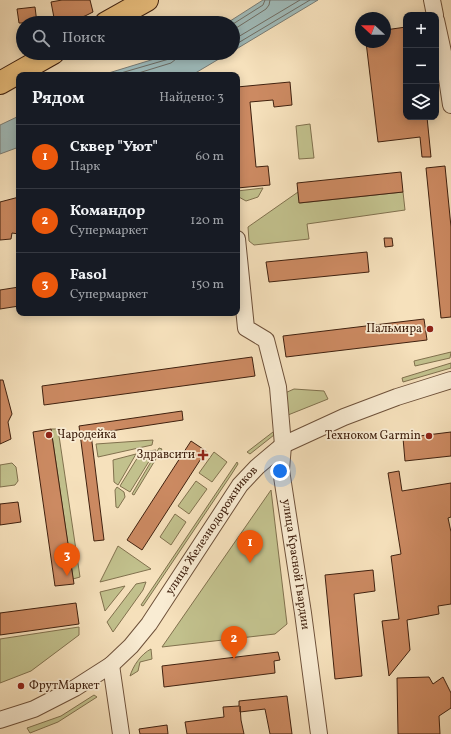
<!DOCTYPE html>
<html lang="ru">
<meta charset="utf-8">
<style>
:root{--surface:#171b24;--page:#20242c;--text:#f1f3f6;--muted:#9ea1a6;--line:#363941;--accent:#ea580c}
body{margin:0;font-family:Vollkorn,serif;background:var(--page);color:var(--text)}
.controls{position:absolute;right:12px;top:12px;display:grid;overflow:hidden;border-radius:8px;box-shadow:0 2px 10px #0003}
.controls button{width:36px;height:36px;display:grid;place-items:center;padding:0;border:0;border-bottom:1px solid var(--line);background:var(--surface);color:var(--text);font:20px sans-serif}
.compass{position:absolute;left:355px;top:12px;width:36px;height:36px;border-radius:50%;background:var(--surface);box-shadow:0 2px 10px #0003;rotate:291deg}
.you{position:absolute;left:280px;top:471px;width:14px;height:14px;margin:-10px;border:3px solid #fff;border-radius:50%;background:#1a73e8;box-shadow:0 0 0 6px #1a73e833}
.badge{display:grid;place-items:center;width:26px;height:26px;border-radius:50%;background:var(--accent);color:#fff;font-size:13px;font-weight:700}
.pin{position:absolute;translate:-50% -33px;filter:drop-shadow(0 1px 2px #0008)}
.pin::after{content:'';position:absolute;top:21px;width:14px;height:12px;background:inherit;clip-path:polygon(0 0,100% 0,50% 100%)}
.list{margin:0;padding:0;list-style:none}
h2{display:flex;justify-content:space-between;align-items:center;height:52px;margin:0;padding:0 16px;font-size:17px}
h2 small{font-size:13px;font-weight:400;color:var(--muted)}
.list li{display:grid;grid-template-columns:26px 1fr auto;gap:12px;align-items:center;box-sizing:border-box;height:64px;padding:0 16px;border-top:1px solid var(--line)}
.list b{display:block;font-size:15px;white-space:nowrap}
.list p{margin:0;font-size:13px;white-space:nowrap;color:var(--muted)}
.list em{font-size:13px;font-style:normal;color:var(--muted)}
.icon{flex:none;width:22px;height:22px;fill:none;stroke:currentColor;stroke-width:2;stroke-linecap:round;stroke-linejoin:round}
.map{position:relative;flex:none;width:451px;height:734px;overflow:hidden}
.search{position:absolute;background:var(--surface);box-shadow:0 2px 10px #0003;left:16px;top:16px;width:224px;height:44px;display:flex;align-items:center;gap:10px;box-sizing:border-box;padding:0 14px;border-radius:22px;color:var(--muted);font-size:15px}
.panel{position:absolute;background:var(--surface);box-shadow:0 2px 10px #0003;left:16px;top:72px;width:224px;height:244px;border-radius:8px}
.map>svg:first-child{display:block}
</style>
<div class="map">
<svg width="451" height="734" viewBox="0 0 451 734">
<rect width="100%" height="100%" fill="#f6e1bc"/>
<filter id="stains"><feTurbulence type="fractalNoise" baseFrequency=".005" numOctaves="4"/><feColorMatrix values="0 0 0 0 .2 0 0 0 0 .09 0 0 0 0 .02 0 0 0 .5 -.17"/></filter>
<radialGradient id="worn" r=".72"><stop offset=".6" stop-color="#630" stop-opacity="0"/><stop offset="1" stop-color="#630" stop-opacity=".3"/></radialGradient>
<path fill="#c2c18d" stroke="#81714e" d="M 310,124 L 314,158 L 299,159 L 296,126 Z
M 263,188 L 258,197 L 246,201 L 237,196 L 237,191 Z
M 298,192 L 300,203 L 403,192 L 405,210 L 307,224 L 309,239 L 254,245 L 249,241 L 248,227 Z
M 451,352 L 450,358 L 415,366 L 414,361 Z
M 451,363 L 451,368 L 403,382 L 402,378 Z
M 294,389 L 324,391 L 328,399 L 288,415 L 285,393 Z
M 51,429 L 58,429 L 80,577 L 73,579 Z
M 273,432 L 274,435 L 250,454 L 247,452 Z
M 153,440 L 152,445 L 98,457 L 96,444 Z
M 159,448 L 162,449 L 134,495 L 132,494 Z
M 156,450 L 130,492 L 120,486 L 141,452 Z
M 214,452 L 227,462 L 212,482 L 199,473 Z
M 136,454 L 118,485 L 114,482 L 113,460 Z
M 237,462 L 238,464 L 231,475 L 143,606 L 141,605 Z
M 12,463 L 16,467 L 18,481 L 15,485 L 0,487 L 0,465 Z
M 196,481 L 207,489 L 189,514 L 178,506 Z
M 117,487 L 124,492 L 125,497 L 118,508 L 116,507 L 115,490 Z
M 271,490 L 287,624 L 275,634 L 162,647 Z
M 175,514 L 186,522 L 171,545 L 160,537 Z
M 118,546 L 151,569 L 100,582 Z
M 146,582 L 143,590 L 113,632 L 107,622 L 136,584 Z
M 125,586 L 105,611 L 100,592 Z
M 79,627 L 79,635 L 31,671 L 0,683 L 0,639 Z
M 151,649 L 152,659 L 140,662 L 138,671 L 130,676 C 133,666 141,654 151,649 Z
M 94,695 L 97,697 L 58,722 L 30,733 L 27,728 L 61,716 Z"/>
<path fill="#a0bbba" stroke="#7a7d76" d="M 263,0 L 318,0 L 233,51 L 233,23 L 227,23 Z
M 174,53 L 229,53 L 192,75 L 102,75 Z
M 19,116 L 19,147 L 0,154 L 0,125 Z"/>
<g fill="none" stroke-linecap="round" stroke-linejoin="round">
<path stroke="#706e64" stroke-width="1" d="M 233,24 L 263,5 L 265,0
M 233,30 L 266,9 L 269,5 L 270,0
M 233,40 L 300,0
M 233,46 L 310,0
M 114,75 L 169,59 L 171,57 L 172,53
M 132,75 L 171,63 L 176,59 L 177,53"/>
</g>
<path fill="#cc8a62" stroke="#40210f" d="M 62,0 L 90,0 L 93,12 L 85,16 L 62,23 L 55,23 L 51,2 Z
M 35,7 L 37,23 L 19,23 L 17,9 Z
M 406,27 L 406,117 L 427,117 L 431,157 L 422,157 L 420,137 L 378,142 L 366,42 L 385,42 L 385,30 Z
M 290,82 L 292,105 L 274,107 L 273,100 L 250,102 L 256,167 L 268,166 L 270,185 L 237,188 L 237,87 Z
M 445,166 L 451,227 L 451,317 L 441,318 L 426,168 Z
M 401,172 L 403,192 L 299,203 L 297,183 Z
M 19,197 L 19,234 L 12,233 L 11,239 L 0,240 L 0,202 Z
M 384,238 L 392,238 L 393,246 L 385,247 Z
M 367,252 L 369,272 L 269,282 L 266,262 Z
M 19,287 L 19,306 L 0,309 L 0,290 Z
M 424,319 L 427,340 L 286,357 L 283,336 Z
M 252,357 L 255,376 L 44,405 L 42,386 Z
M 0,380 L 3,380 L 12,414 L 8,422 L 11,439 L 0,444 Z
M 182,411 L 183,420 L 91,434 L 104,540 L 94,541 L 79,426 Z
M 51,429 L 74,584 L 55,586 L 33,432 Z
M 451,432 L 451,456 L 405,461 L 403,438 Z
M 191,441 L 206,451 L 142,550 L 127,540 Z
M 399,471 L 402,491 L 451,483 L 451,517 L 448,518 L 451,532 L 451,604 L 438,606 L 439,614 L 407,620 L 410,650 L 389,676 L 382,621 L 399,619 L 391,556 L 401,554 L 388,473 Z
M 18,502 L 21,522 L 0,525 L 0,504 Z
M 373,570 L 375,591 L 354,594 L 362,676 L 335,679 L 325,575 Z
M 76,603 L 79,624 L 0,635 L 0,613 Z
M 278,652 L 280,660 L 274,661 L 275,673 L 164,687 L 162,666 Z
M 429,677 L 433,684 L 443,677 L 451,693 L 451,708 L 439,716 L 440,734 L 398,734 L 397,678 Z
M 287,696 L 292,734 L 270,734 L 265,709 L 240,712 L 240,706 L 241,720 L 244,734 L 187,734 L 185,722 L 224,717 L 223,707 L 239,706 L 239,701 Z
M 167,725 L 168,734 L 140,734 L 139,729 Z"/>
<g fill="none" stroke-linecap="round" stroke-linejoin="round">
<g stroke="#6e513a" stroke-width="18">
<g id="minor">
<path d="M 432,0 L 435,15"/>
<path d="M 436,20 L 443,52 L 451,105"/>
<path id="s1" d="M 237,239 L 246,328 L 266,340 L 278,387 L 283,445 L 281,470 L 303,613 L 319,734"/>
<path d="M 111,665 L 121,734"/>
<path id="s2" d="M 0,720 L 34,709 L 75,688 L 111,665 L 131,646 L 149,624 L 240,485 L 257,467 L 283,445 L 344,417 L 397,397 L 451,380"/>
</g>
</g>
<g stroke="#40210f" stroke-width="24">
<path id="highway" d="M 106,23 L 147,0
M 0,83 L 53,53"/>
</g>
<use href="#minor" stroke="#f9ecd3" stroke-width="16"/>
<use href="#highway" stroke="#ebc07e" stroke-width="22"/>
</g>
<g fill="#8f2418" stroke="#f9ecd3" stroke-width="1.5">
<circle cx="430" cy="329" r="4"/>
<circle cx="49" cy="435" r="4"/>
<circle cx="429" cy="436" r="4"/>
<path d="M201 449h4v4h4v4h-4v4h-4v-4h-4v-4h4z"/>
<circle cx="21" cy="686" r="4"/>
</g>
<g text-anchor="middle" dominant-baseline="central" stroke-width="3.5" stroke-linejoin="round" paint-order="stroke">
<g font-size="12" fill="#40210f" stroke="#f9ecd3" text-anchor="end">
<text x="422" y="329">Пальмира</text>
<text x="57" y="435" text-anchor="start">Чародейка</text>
<text x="421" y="436">Техноком Garmin</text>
<text x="195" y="455">Здравсити</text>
<text x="29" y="686" text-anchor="start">ФрутМаркет</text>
</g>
<g font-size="12" fill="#40210f" stroke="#f9ecd3">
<text stroke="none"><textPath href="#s2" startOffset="293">улица Железнодорожников</textPath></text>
<text stroke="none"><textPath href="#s1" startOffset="340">улица Красной Гвардии</textPath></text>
</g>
</g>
<rect width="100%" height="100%" filter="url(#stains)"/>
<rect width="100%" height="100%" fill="url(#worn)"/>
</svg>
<div class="controls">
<button>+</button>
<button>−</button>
<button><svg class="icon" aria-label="layers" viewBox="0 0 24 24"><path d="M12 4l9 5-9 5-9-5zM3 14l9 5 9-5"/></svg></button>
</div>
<svg class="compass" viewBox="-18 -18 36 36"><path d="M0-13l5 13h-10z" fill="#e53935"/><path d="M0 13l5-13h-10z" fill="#9ea1a6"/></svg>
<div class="you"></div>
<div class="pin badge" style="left:250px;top:563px">1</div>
<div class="pin badge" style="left:234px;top:659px">2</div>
<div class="pin badge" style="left:67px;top:576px">3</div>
<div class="search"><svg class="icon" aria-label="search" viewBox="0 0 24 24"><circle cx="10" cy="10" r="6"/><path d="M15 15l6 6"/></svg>Поиск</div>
<section class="panel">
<h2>Рядом<small>Найдено: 3</small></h2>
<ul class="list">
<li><span class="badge">1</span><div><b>Сквер &quot;Уют&quot;</b><p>Парк</p></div><em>60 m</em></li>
<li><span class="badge">2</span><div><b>Командор</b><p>Супермаркет</p></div><em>120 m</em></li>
<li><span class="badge">3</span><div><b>Fasol</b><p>Супермаркет</p></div><em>150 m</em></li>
</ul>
</section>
</div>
